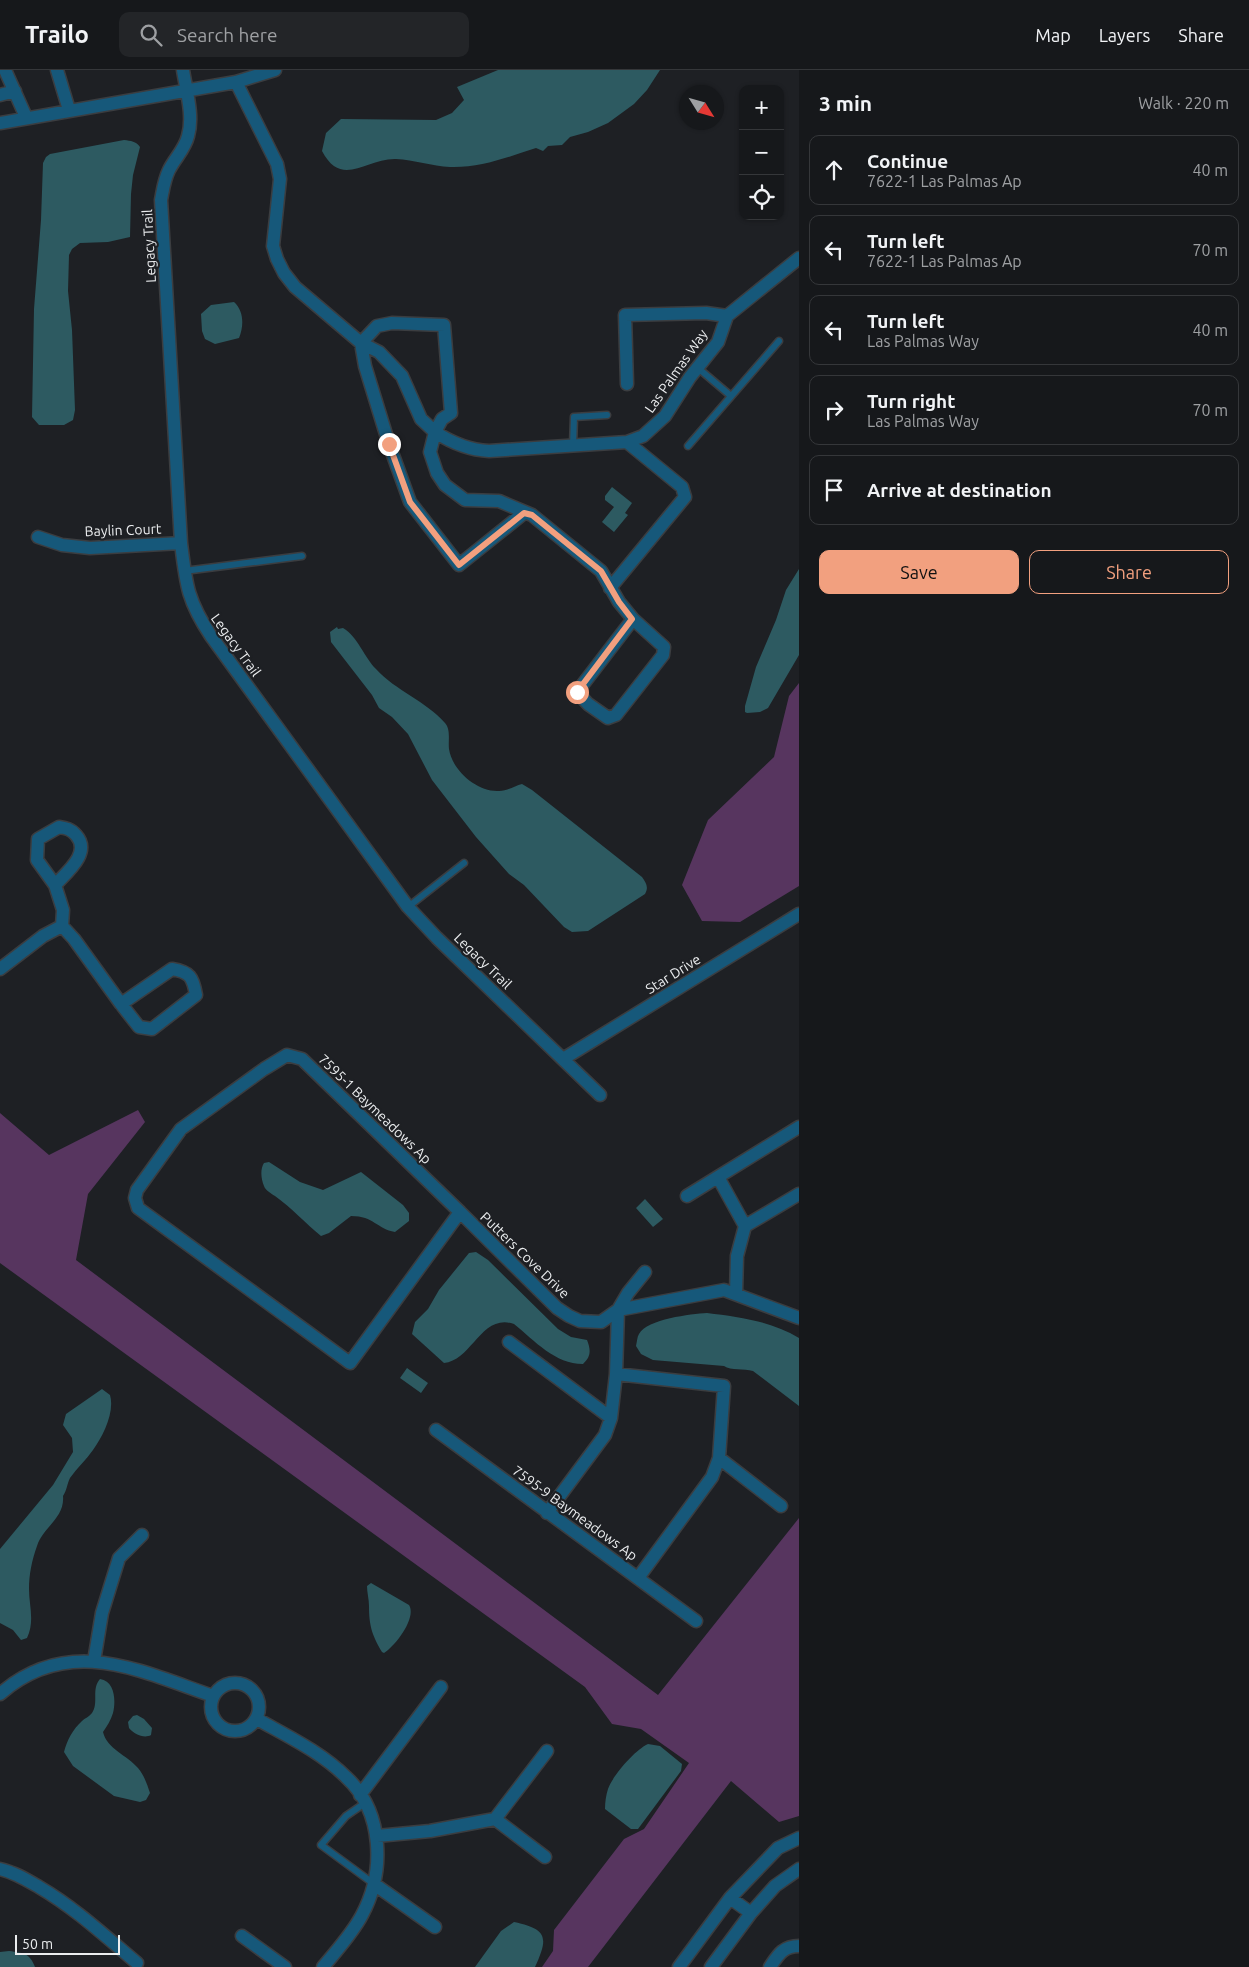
<!DOCTYPE html>
<meta charset="utf-8">
<style>
:root{--surface:#16181b;--page:#232528;--text:#f1f3f6;--muted:#9ea0a3;--line:#35373a;--accent:#f2a07f}
body{margin:0;font-family:Ubuntu,sans-serif;background:var(--page);color:var(--text)}
.controls{position:absolute;right:15px;top:15px;display:grid;overflow:hidden;border-radius:10px;box-shadow:0 1px 4px #0004}
.controls button{width:45px;height:45px;display:grid;place-items:center;padding:0;border:0;border-bottom:1px solid var(--line);background:var(--surface);color:var(--text);font:25px sans-serif}
.compass{position:absolute;left:679px;top:15px;width:45px;height:45px;border-radius:50%;background:var(--surface);box-shadow:0 1px 4px #0004;rotate:127deg}
.scale{position:absolute;left:15px;bottom:12px;width:105px;box-sizing:border-box;padding-left:5px;border:2px solid #ebedef;border-top:0;font-size:14px;line-height:18px;white-space:nowrap;color:#ebedef;-webkit-text-stroke:4px #1e2024;paint-order:stroke}
.stop{position:absolute;width:15px;height:15px;margin:-11px;border:4px solid #f2a07f;border-radius:50%;background:#fff}
.stop.end{background:#f2a07f;border-color:#fff;box-shadow:0 1px 5px #0008}
.list{margin:0;padding:0;list-style:none}
h2{display:flex;justify-content:space-between;align-items:center;height:65px;margin:0;padding:0 20px;font-size:21px}
h2 small{font-size:16px;font-weight:400;color:var(--muted)}
.list li{display:grid;grid-template-columns:32px 1fr auto;gap:15px;align-items:center;box-sizing:border-box;height:70px;margin:0 10px 10px;padding:0 10px;border:1px solid var(--line);border-radius:10px}
.list b{display:block;font-size:19px;white-space:nowrap}
.list p{margin:0;font-size:16px;white-space:nowrap;color:var(--muted)}
.list em{font-size:16px;font-style:normal;color:var(--muted)}
.actions{display:flex;gap:10px;padding:15px 20px}
.actions a{flex:1;padding:11px 0;border:1px solid var(--accent);border-radius:10px;text-align:center;font-size:18px;color:var(--accent)}
.actions .main{background:var(--accent);color:#111}
.icon{flex:none;width:28px;height:28px;fill:none;stroke:currentColor;stroke-width:2;stroke-linecap:round;stroke-linejoin:round}
.map{position:relative;flex:none;width:799px;height:1897px;overflow:hidden}
header{display:flex;align-items:center;gap:30px;box-sizing:border-box;height:70px;padding:0 25px;background:var(--surface);border-bottom:1px solid var(--line)}
header strong{font-size:24px}
nav{display:flex;gap:28px;margin-inline-start:auto;font-size:18px}
.search{width:350px;height:45px;background:var(--page);display:flex;align-items:center;gap:12px;box-sizing:border-box;padding:0 18px;border-radius:10px;color:var(--muted);font-size:19px}
main{display:flex}
aside{flex:1;background:var(--surface)}
.map>svg:first-child{display:block}
</style>
<header>
<strong>Trailo</strong>
<div class="search"><svg class="icon" aria-label="search" viewBox="0 0 24 24"><circle cx="10" cy="10" r="6"/><path d="M15 15l6 6"/></svg>Search here</div>
<nav><a>Map</a><a>Layers</a><a>Share</a></nav>
</header>
<main>
<div class="map">
<svg width="799" height="1897" viewBox="0 0 799 1897">
<rect width="100%" height="100%" fill="#1e2024"/>
<path fill="#57355f" d="M 799,613 L 799,816 L 740,852 L 702,851 L 682,815 L 708,750 L 774,687 L 789,626 Z
M 138,1040 L 145,1052 L 88,1124 L 76,1190 L 658,1625 L 799,1448 L 799,1746 L 779,1752 L 731,1711 L 588,1897 L 542,1897 L 553,1881 L 554,1860 L 624,1769 L 644,1759 L 689,1693 L 641,1659 L 612,1654 L 585,1617 L 0,1193 L 0,1043 L 49,1085 Z"/>
<path fill="#2d5a61" d="M 498,0 L 660,0 L 647,20 L 634,34 L 608,53 L 588,62 L 570,67 L 562,75 L 548,76 L 543,81 L 536,78 C 508,87 480,98 450,97 C 432,96 414,90 396,89 C 366,88 342,119 322,81 L 326,63 L 341,49 L 436,50 L 452,43 L 464,30 L 457,17 Z
M 124,70 C 131,71 136,71 140,77 L 133,105 L 131,124 L 130,167 L 108,172 L 80,173 L 72,179 L 69,185 L 68,221 L 72,260 L 75,340 L 73,350 L 64,355 L 39,355 L 32,347 L 34,239 L 41,150 L 43,93 L 46,87 L 50,84 Z
M 234,232 C 244,241 244,256 239,268 L 215,274 L 205,269 L 202,261 L 201,244 L 211,235 Z
M 612,417 L 632,433 L 625,443 L 628,445 L 614,462 L 602,452 L 614,437 L 605,430 L 605,426 Z
M 799,499 L 799,585 L 768,638 L 760,642 L 747,643 L 745,642 L 745,636 L 756,597 L 776,550 L 786,520 Z
M 337,557 L 338,559 L 343,558 C 358,567 364,587 376,599 C 396,621 426,631 445,653 C 451,660 448,670 449,679 C 452,700 476,721 497,721 C 506,722 514,716 522,714 L 532,720 L 642,807 C 646,813 649,817 645,824 L 588,861 L 572,862 L 564,857 L 524,815 L 509,804 L 476,767 L 432,710 L 408,664 L 392,647 L 379,638 L 372,625 L 331,572 L 330,562 Z
M 269,1092 L 300,1112 L 323,1120 L 361,1102 L 403,1135 L 409,1143 L 409,1151 L 395,1162 C 377,1159 374,1146 351,1146 L 329,1163 L 321,1166 C 305,1153 292,1138 275,1126 C 272,1124 265,1120 264,1116 C 261,1109 260,1099 264,1093 Z
M 645,1129 L 663,1149 L 653,1157 L 636,1138 Z
M 476,1182 L 488,1190 L 558,1259 L 571,1267 L 587,1270 C 591,1280 591,1287 583,1294 C 555,1294 535,1271 514,1254 C 481,1243 472,1291 444,1293 L 412,1264 L 415,1252 L 428,1239 L 439,1220 L 469,1183 Z
M 707,1243 C 739,1247 771,1251 799,1268 L 799,1336 L 753,1301 C 744,1298 731,1301 724,1296 L 653,1290 L 641,1284 L 636,1276 C 637,1272 637,1267 639,1264 C 647,1249 691,1244 707,1243 Z
M 407,1298 L 428,1313 L 421,1323 L 400,1308 Z
M 102,1319 L 110,1325 C 115,1342 103,1366 93,1380 C 86,1390 77,1398 70,1408 C 67,1414 67,1420 63,1426 C 65,1448 43,1457 37,1476 C 32,1490 29,1504 29,1519 C 29,1536 35,1551 27,1568 L 21,1570 L 13,1560 L 0,1553 L 0,1479 L 53,1415 L 73,1382 L 72,1368 L 63,1355 L 66,1344 Z
M 371,1513 L 409,1535 C 417,1548 395,1576 384,1583 L 382,1582 C 372,1565 369,1556 369,1536 C 369,1529 367,1523 367,1516 Z
M 100,1609 C 115,1611 116,1631 113,1643 C 111,1650 107,1656 103,1662 C 107,1679 127,1685 138,1698 C 144,1705 147,1714 150,1723 L 146,1730 L 140,1732 L 114,1726 L 73,1696 L 64,1682 C 67,1670 73,1659 82,1651 C 85,1648 89,1647 92,1643 C 99,1633 91,1619 100,1609 Z
M 137,1645 L 144,1649 L 152,1658 L 151,1665 C 144,1669 134,1664 129,1658 L 128,1652 L 133,1646 Z
M 648,1674 L 660,1676 L 682,1694 L 681,1701 L 638,1759 L 631,1759 L 605,1739 C 605,1732 606,1725 608,1719 C 613,1705 635,1680 648,1674 Z
M 514,1852 C 547,1859 549,1867 535,1897 L 475,1897 L 501,1861 Z
M 9,1881 C 23,1883 30,1883 35,1897 L 0,1897 L 0,1882 Z"/>
<g fill="none" stroke-linecap="round" stroke-linejoin="round">
<g stroke="#3b3d40" stroke-width="9">
<path id="lane" d="M 698,298 L 731,326
M 573,376 L 574,347 L 607,345
M 688,376 L 779,271
M 184,501 L 302,486
M 408,837 L 464,793
M 365,1733 L 346,1746 L 321,1775 L 374,1814"/>
</g>
<g stroke="#3b3d40" stroke-width="15">
<path id="street" d="M 5,0 L 26,47
M 57,0 L 69,40
M 183,0 C 186,20 194,46 188,66 C 185,79 175,88 169,100 C 164,110 163,120 161,130 L 181,473 C 186,514 187,530 211,566 L 408,837 L 437,868 L 600,1025
M 236,12 L 277,94 L 280,109 L 273,176 L 277,189 L 284,203 L 295,217 L 361,273 L 365,296 L 389,374 L 410,432 L 459,495 L 524,443
M 0,25 L 15,21
M 0,53 L 236,12 L 275,0
M 627,314 L 625,245 L 706,243 L 727,246
M 38,467 L 62,475 L 90,478 L 181,473
M 610,518 L 685,427 L 682,417 L 627,372
M 633,549 L 619,532 L 601,501 L 532,445 L 499,431 L 465,430 L 445,415 L 437,403 L 430,382 L 435,362 L 421,349 L 402,306 L 379,282 L 361,273 L 377,256 L 392,253 L 444,255 L 451,343 L 442,349 L 435,362 C 452,373 468,380 489,381 L 627,372 L 643,366 L 665,346 L 690,307 L 718,272 L 727,246 L 799,188
M 633,549 L 664,577 L 663,585 L 616,645 L 608,648 L 588,634 L 577,622 Z
M 59,757 C 66,758 71,759 76,765 C 92,783 66,803 55,815 L 37,790 L 38,769 Z
M 55,815 L 63,840 L 62,856 L 74,869 L 121,934
M 0,899 L 43,866 L 62,856
M 172,899 C 190,902 193,907 196,925 L 152,959 L 139,957 L 121,934 Z
M 287,985 L 302,989 L 460,1142 L 350,1293 L 138,1138 L 135,1128 L 137,1120 L 181,1059 L 264,999 Z
M 563,989 L 799,844
M 718,1107 L 745,1156
M 687,1126 L 799,1057
M 460,1142 L 557,1238 L 569,1246 L 580,1251 L 601,1252 L 618,1240 L 724,1220 L 799,1248
M 736,1224 L 737,1186 L 745,1156 L 799,1124
M 509,1272 L 611,1348
M 616,1304 L 724,1316 L 719,1388 L 712,1407 L 638,1508
M 436,1360 L 696,1551
M 719,1388 L 781,1436
M 547,1443 L 605,1365 L 611,1348 L 616,1304 L 618,1240 L 628,1223 L 645,1202
M 94,1591 L 102,1543 L 119,1488 L 142,1465
M211 1637a24 24 0 1 1 48 0a24 24 0 1 1-48 0Z
M 0,1624 C 69,1564 140,1601 213,1626
M 257,1649 C 287,1666 321,1682 346,1707 C 384,1742 385,1802 362,1845 C 352,1864 337,1880 323,1897
M 360,1725 L 441,1617
M 495,1749 L 547,1681
M 495,1749 L 545,1787
M 377,1766 L 430,1761 L 495,1749
M 0,1799 C 14,1802 27,1810 39,1817 C 75,1838 105,1866 137,1893
M 374,1814 L 435,1857
M 730,1828 L 751,1843
M 242,1866 L 285,1897
M 679,1897 L 730,1828 L 778,1778 L 799,1768
M 711,1897 L 751,1843 L 775,1816 L 799,1799
M 770,1897 C 778,1885 783,1876 799,1876"/>
</g>
<use href="#lane" stroke="#16587a" stroke-width="6"/>
<use href="#street" stroke="#16587a" stroke-width="12"/>
</g>
<g fill="none" stroke-linecap="round" stroke-linejoin="round">
<path stroke="#f2a07f" stroke-width="6" d="M 389,374 L 410,432 L 459,495 L 524,443 L 532,445 L 601,501 L 619,532 L 632,549 L 577,622"/>
</g>
<g text-anchor="middle" dominant-baseline="central" stroke-width="4.5" stroke-linejoin="round" paint-order="stroke">
<g font-size="14" fill="#ebedef" stroke="#1e2024">
<text transform="translate(149 176) rotate(-93)">Legacy Trail</text>
<text transform="translate(676 301) rotate(-55)">Las Palmas Way</text>
<text transform="translate(123 460) rotate(-2)">Baylin Court</text>
<text transform="translate(236 575) rotate(54)">Legacy Trail</text>
<text transform="translate(483 891) rotate(44)">Legacy Trail</text>
<text transform="translate(673 904) rotate(-32)">Star Drive</text>
<text transform="translate(375 1039) rotate(44)">7595-1 Baymeadows Ap</text>
<text transform="translate(525 1185) rotate(44)">Putters Cove Drive</text>
<text transform="translate(575 1443) rotate(36)">7595-9 Baymeadows Ap</text>
</g>
</g>
</svg>
<div class="controls">
<button>+</button>
<button>−</button>
<button><svg class="icon" aria-label="locate" viewBox="0 0 24 24"><circle cx="12" cy="12" r="6"/><path d="M12 2v4M12 18v4M2 12h4M18 12h4"/></svg></button>
</div>
<svg class="compass" viewBox="-18 -18 36 36"><path d="M0-13l5 13h-10z" fill="#e53935"/><path d="M0 13l5-13h-10z" fill="#9ea0a3"/></svg>
<div class="scale">50 m</div>
<div class="stop" style="left:577px;top:622px"></div>
<div class="stop end" style="left:389px;top:374px"></div>
</div>
<aside>
<h2>3 min<small>Walk · 220 m</small></h2>
<ul class="list">
<li><svg class="icon" aria-label="ahead" viewBox="0 0 24 24"><path d="M12 20V5M6 11l6-6 6 6"/></svg><div><b>Continue</b><p>7622-1 Las Palmas Ap</p></div><em>40 m</em></li>
<li><svg class="icon" aria-label="left" viewBox="0 0 24 24"><path d="M17 20v-9H6M10 6l-5 5 5 5"/></svg><div><b>Turn left</b><p>7622-1 Las Palmas Ap</p></div><em>70 m</em></li>
<li><svg class="icon" aria-label="left" viewBox="0 0 24 24"><path d="M17 20v-9H6M10 6l-5 5 5 5"/></svg><div><b>Turn left</b><p>Las Palmas Way</p></div><em>40 m</em></li>
<li><svg class="icon" aria-label="right" viewBox="0 0 24 24"><path d="M7 20v-9h11M14 6l5 5-5 5"/></svg><div><b>Turn right</b><p>Las Palmas Way</p></div><em>70 m</em></li>
<li><svg class="icon" aria-label="arrive" viewBox="0 0 24 24"><path d="M6 21V4h12l-3 4 3 4H6"/></svg><div><b>Arrive at destination</b></div></li>
</ul>
<div class="actions"><a class="main">Save</a><a>Share</a></div>
</aside>
</main>
